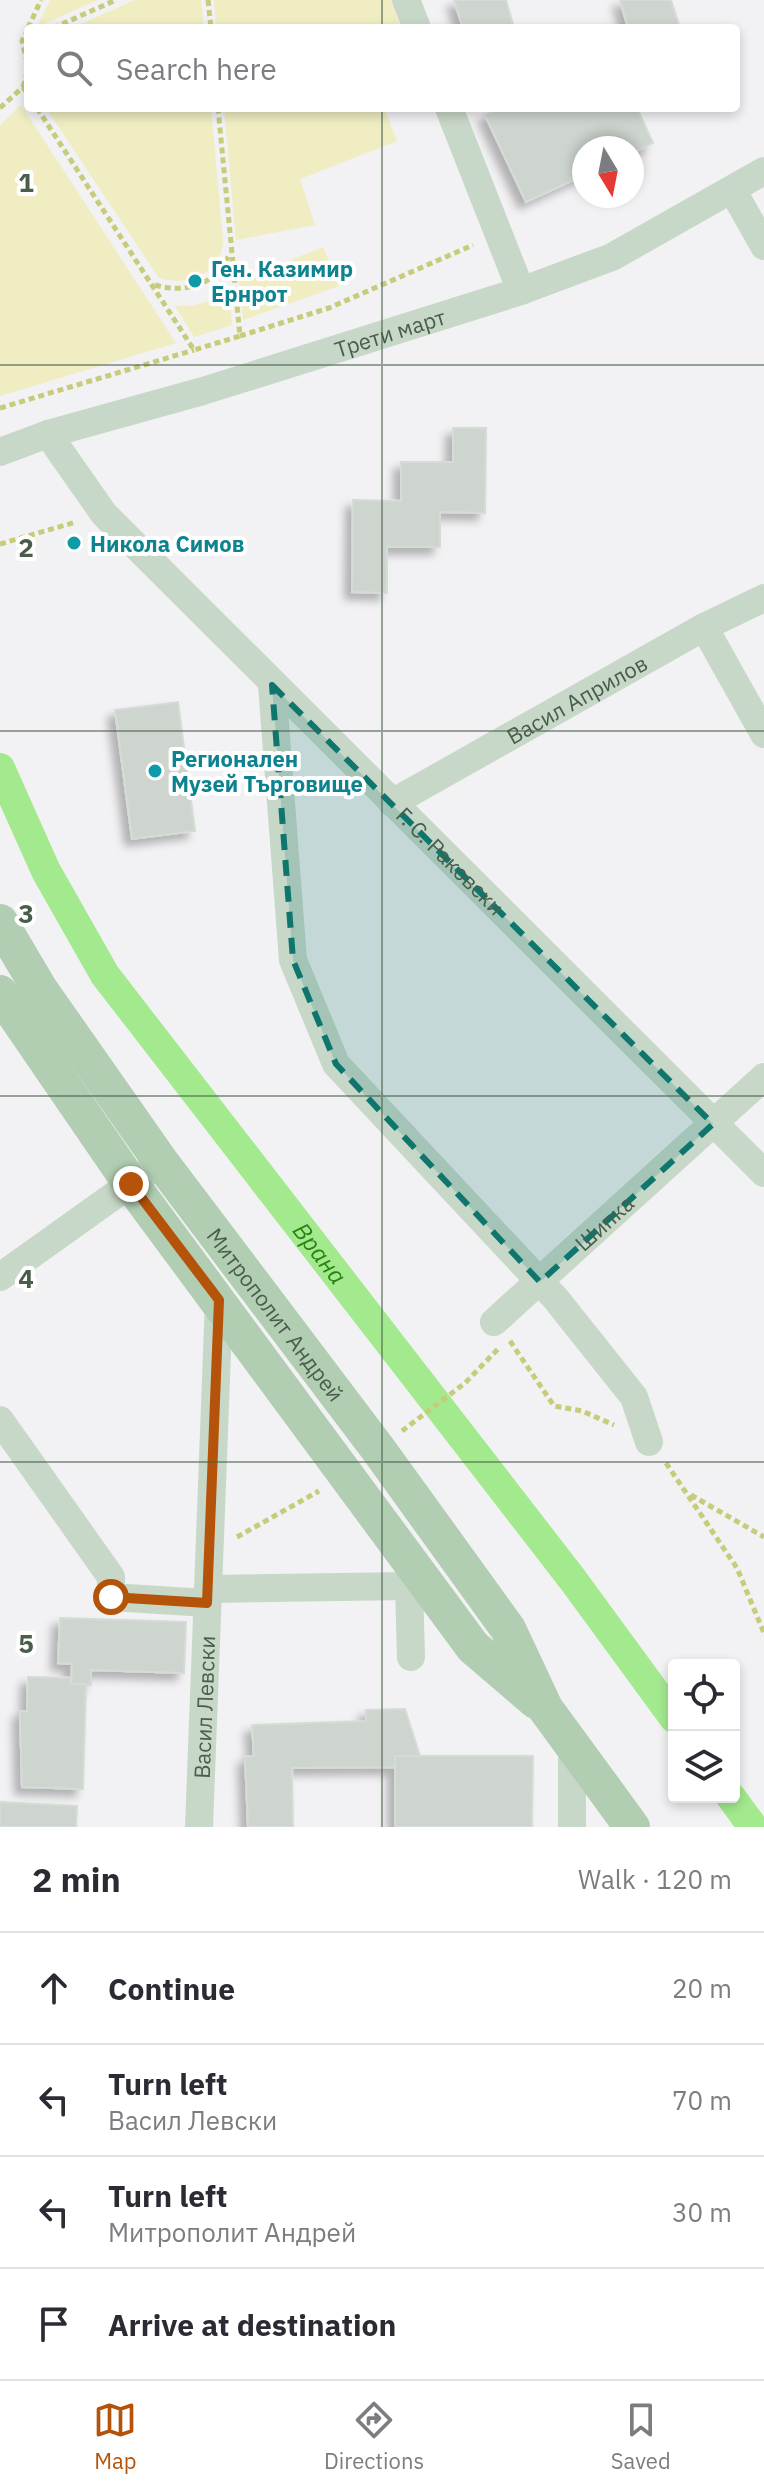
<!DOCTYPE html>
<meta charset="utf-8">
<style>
:root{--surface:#fff;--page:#f2f2f3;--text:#2b2b33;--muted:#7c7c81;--line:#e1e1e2;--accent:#b45309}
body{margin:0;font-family:"IBM Plex Sans",sans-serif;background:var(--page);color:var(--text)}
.controls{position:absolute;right:24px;bottom:24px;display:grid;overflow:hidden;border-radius:8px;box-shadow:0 4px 12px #0003}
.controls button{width:72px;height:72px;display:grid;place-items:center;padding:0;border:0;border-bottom:2px solid var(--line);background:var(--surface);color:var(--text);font:40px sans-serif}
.compass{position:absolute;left:572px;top:136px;width:72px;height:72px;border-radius:50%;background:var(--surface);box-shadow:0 4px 12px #0003;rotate:170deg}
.stop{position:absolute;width:24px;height:24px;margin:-18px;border:6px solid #b45309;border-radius:50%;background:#fff}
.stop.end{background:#b45309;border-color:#fff;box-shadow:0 2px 8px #0008}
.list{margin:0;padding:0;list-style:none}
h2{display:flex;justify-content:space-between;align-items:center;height:104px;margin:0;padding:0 32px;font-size:34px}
h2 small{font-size:26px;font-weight:400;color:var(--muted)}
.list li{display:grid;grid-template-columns:52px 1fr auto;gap:24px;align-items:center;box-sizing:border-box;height:112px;padding:0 32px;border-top:2px solid var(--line)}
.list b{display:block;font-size:30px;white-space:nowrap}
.list p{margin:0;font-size:26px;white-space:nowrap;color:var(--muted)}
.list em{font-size:26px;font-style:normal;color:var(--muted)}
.icon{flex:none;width:44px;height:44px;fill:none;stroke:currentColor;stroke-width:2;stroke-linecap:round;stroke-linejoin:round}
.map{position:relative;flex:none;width:764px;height:1827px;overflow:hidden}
.search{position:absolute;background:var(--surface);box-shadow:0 4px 12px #0003;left:24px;right:24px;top:24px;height:88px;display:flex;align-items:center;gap:20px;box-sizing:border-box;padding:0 28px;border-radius:8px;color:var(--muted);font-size:30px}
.sheet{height:552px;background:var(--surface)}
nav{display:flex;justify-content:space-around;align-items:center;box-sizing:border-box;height:112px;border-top:2px solid var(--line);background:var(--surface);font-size:22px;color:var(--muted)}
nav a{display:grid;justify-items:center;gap:4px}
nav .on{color:var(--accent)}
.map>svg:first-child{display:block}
</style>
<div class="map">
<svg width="764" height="1827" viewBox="0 0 764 1827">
<defs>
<filter id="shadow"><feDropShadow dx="-7" dy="7" stdDeviation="4" flood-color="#0004"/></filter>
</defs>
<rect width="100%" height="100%" fill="#f2f1f3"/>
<path fill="#efedc1" d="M 50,0 L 98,0 L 37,27 Z
M 135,0 L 201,0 L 204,28 L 71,28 Z
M 214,0 L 391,0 L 401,28 L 216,28 Z
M 21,105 L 176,343 L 0,396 L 0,125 Z
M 46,108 L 211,108 L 223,241 C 221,274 188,287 159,278 Z
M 224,108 L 384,108 L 397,141 L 300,179 L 315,225 L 236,240 Z
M 323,247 L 339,286 L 243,320 L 239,281 Z
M 229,289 L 232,325 L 194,337 L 175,306 C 197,307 211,302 229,289 Z"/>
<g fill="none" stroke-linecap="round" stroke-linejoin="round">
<g stroke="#a3ea8f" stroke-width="30">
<path id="s1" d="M 0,768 L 46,871 L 105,975 L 573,1580 L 674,1718"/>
<path d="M 731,1797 L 753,1827"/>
</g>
</g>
<path fill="#ced5cf" stroke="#d5dcd7" stroke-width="2" filter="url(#shadow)" d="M 454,0 L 506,0 L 514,28 L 463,28 Z
M 620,0 L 671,0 L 680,28 L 628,28 Z
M 502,108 L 637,108 L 653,143 L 632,153 L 632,148 L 584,148 L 584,175 L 526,202 L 485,115 Z
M 453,428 L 486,428 L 485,513 L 440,512 L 440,547 L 387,547 L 387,593 L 352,592 L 353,500 L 401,501 L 401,462 L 453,462 Z
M 178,702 L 195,831 L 132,839 L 115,710 Z
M 60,1618 L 186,1622 L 184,1673 L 91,1670 L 91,1685 L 71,1684 L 72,1664 L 58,1663 Z
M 28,1677 L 71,1678 L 71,1684 L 86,1684 L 83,1789 L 22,1787 L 20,1711 L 27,1711 Z
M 405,1709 L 420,1756 L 395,1756 L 395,1767 L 292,1768 L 293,1827 L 248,1827 L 245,1757 L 254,1756 L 252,1725 L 366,1721 L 366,1710 Z
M 395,1756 L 533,1756 L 532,1827 L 395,1827 Z
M 0,1802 L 77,1806 L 76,1827 L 0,1827 Z"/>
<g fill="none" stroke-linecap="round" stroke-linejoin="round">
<path stroke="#c6cc79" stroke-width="5" stroke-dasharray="6 4" stroke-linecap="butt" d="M 208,0 L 211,28
M 28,28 L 41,0
M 53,28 L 116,0
M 28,29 L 22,41 L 28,66
M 23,87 L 28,70
M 0,108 L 23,87 L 28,94
M 37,108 L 194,350 L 240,336 L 218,108
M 155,285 C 185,294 216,285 229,255
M 240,336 L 329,308 L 473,245
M 0,408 L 194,350
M 0,544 L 76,522
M 510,1341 L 554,1406 L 582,1411 L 614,1425
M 402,1431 L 465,1383 L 498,1349
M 666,1463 L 737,1568 L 764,1633
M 691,1495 L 764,1537
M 237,1537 L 319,1491"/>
<g stroke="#c8d8c8" stroke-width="28">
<path d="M 406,0 L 417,28"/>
<path d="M 449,108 L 521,291"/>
<path d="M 733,191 L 764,246"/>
<path id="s2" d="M 48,434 L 104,514 L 764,1173"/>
<path id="s3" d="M 0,452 L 48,434 L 203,391 L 521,291 L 612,257 L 764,171"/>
<path d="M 704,627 L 764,734"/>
<path d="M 272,685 L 293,960 L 336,1064 L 556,1299 L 634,1397 L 649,1442"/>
<path id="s4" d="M 392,803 L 704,627 L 764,598"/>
<path d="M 0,1277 L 147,1172"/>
<path id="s5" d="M 494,1322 L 764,1077"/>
<path d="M 0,1420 L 111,1577 L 111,1597 L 207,1603"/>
<path d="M 208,1589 L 409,1586"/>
<path d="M 411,1657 L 409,1586 L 423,1579"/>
<path d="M 572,1744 L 572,1827"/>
<path id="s6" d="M 199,1827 L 219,1300"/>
</g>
<g stroke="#b1ceb3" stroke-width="36">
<path id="s7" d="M 0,922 L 39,988 L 161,1162 L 378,1449 L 508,1629 L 545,1708 L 632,1827"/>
<path d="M 0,993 L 131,1184 L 473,1647 L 536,1701"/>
</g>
</g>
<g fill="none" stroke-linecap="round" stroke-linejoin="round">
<path stroke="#b45309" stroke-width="10" d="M 111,1597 L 207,1603 L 219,1300 L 131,1184"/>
</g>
<path fill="#0f766e" fill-opacity="0.2" stroke="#0f766e" stroke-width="6" stroke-dasharray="16 10" stroke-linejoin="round" d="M 272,685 L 713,1124 L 540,1282 L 336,1064 L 293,960 Z"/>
<path fill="none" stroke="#495e4a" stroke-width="2" stroke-opacity="0.55" d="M 382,0 L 382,28M 382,108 L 382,1827M 0,365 L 764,365M 0,731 L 764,731M 0,1096 L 764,1096M 0,1462 L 764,1462"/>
<g fill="#0f9aa8" stroke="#fff" stroke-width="3">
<circle cx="195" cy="281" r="8"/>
<circle cx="74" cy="543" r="8"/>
<circle cx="155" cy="771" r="8"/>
</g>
<g text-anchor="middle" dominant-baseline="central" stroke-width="8" stroke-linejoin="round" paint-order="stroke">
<g font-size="22" font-weight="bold" fill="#0d838f" stroke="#fff" text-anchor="start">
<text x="211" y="268">Ген. Казимир<tspan x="211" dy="25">Ернрот</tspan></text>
<text x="90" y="543">Никола Симов</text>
<text x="171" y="758">Регионален<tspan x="171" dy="25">Музей Търговище</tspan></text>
</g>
<g font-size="22" fill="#495e4a" stroke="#fff">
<text stroke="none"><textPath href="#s3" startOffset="408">Трети март</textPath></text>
<text stroke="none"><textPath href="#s4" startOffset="212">Васил Априлов</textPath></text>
<text stroke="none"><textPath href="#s2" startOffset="588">Г. С. Раковски</textPath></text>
<text stroke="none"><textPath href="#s5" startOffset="148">Шипка</textPath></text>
<text stroke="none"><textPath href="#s7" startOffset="480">Митрополит Андрей</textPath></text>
<text stroke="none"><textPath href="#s6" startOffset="120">Васил Левски</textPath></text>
</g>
<g font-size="24" font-style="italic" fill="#2a8410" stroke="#fff">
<text stroke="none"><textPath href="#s1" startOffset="584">Врана</textPath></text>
</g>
</g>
<g font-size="26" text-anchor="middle" font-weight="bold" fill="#495e4a" stroke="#fff" stroke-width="8" stroke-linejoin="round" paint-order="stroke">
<text x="26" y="192">1</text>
<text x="26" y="557">2</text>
<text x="26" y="923">3</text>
<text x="26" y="1288">4</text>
<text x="26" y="1653">5</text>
</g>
</svg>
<div class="controls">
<button><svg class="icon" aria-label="locate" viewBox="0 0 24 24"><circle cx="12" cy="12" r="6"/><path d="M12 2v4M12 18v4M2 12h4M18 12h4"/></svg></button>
<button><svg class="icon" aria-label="layers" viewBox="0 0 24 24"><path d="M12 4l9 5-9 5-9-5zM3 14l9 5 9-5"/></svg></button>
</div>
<svg class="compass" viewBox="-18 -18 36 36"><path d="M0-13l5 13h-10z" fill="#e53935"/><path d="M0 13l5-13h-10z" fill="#7c7c81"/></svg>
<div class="stop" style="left:111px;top:1597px"></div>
<div class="stop end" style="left:131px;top:1184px"></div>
<div class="search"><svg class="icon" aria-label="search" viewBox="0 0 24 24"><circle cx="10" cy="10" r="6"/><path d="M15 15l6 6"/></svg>Search here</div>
</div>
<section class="sheet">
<h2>2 min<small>Walk · 120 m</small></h2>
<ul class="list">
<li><svg class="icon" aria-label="ahead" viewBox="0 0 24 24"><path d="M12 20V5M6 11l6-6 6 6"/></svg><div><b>Continue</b></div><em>20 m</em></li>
<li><svg class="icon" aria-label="left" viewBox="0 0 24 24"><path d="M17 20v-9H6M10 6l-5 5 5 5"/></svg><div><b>Turn left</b><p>Васил Левски</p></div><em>70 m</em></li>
<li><svg class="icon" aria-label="left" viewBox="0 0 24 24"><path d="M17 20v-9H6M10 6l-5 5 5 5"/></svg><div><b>Turn left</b><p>Митрополит Андрей</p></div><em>30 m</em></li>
<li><svg class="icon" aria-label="arrive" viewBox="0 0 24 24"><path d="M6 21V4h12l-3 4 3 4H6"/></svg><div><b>Arrive at destination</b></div></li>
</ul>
</section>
<nav>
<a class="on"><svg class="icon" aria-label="map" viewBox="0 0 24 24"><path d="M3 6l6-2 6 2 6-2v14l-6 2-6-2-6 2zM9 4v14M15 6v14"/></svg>Map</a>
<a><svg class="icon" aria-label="directions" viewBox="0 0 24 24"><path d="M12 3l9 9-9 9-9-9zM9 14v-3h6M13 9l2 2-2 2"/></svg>Directions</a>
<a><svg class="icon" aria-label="saved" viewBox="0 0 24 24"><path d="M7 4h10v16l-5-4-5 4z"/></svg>Saved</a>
</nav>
